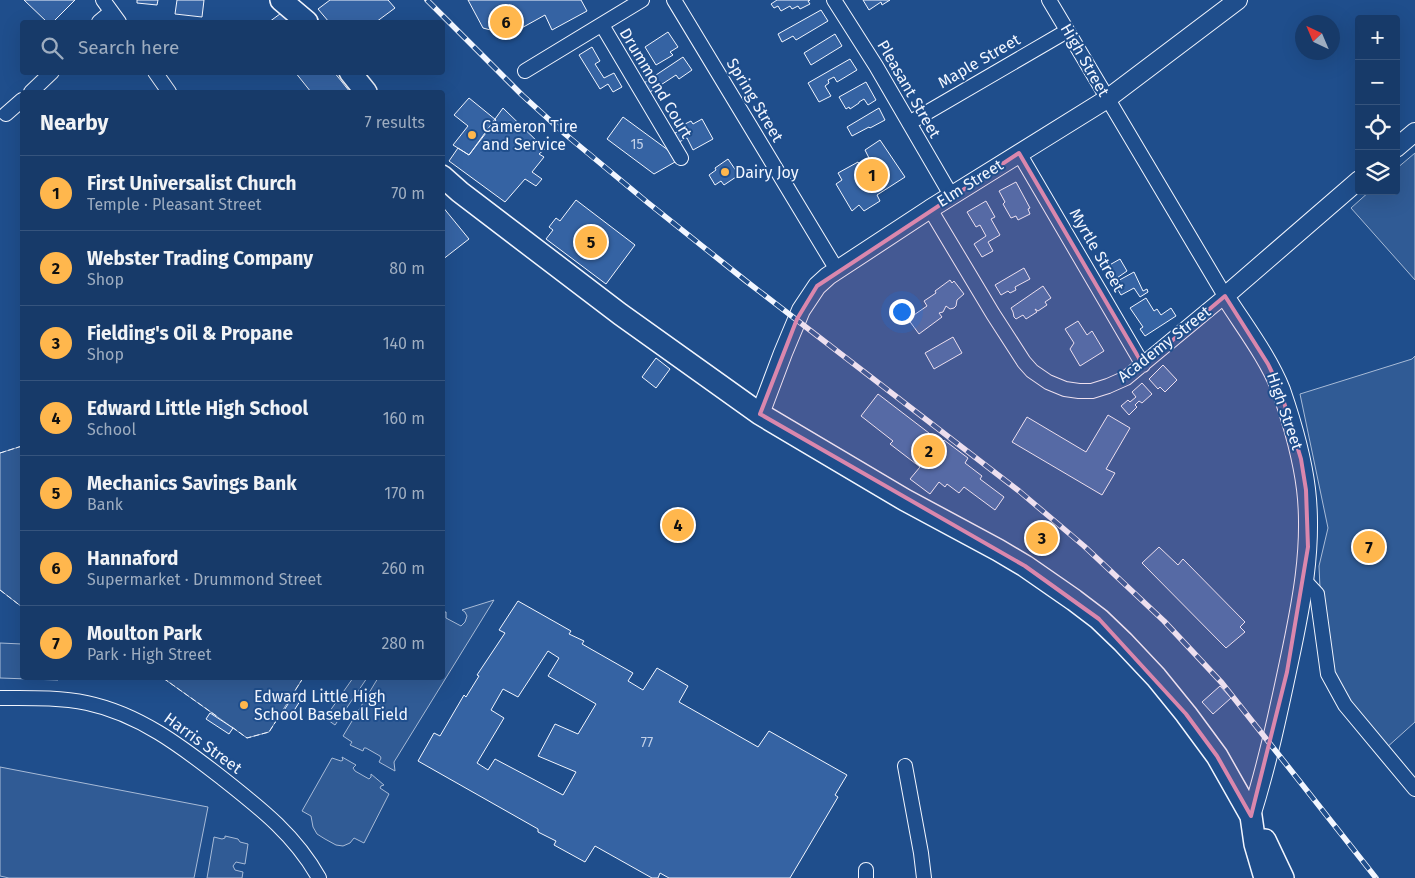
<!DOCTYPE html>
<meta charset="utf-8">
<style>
:root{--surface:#173a69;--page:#20416f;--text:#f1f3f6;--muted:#9eadc0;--line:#36547d;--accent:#ffb74d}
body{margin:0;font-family:"Fira Sans",sans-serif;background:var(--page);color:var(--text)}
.controls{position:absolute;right:15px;top:15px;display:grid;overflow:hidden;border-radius:5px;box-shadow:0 5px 20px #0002}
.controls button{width:45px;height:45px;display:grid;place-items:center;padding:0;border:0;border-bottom:1px solid var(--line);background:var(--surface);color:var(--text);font:25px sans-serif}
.compass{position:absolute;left:1295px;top:15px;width:45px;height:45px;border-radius:50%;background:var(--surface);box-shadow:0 5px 20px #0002;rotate:316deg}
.you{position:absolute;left:901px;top:311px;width:18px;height:18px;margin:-12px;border:4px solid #fff;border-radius:50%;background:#1a73e8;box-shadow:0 0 0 8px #1a73e833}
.badge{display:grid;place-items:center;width:32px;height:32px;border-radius:50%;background:var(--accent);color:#111;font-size:16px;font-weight:700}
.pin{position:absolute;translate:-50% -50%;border:2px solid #fff;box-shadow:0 1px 5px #0006}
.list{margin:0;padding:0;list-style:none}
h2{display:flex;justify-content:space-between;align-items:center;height:65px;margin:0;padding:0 20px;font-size:21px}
h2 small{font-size:16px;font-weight:400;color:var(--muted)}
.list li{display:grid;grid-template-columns:32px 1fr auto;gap:15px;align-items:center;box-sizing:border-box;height:75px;padding:0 20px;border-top:1px solid var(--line)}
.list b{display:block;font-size:19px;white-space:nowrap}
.list p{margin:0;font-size:16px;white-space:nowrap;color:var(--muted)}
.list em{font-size:16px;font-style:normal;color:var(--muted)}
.icon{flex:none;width:28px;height:28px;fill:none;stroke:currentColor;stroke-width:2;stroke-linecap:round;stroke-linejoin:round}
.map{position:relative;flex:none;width:1415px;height:878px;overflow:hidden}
.search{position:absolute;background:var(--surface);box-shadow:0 5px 20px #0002;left:20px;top:20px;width:425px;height:55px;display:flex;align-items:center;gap:12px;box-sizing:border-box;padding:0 18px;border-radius:5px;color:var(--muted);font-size:19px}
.panel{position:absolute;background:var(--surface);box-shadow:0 5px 20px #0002;left:20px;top:90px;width:425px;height:590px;border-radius:5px}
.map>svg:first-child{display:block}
</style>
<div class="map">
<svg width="1415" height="878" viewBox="0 0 1415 878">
<rect width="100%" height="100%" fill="#1f4e8c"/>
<path fill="#305b95" stroke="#a8bbd7" d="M 1415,153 L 1415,280 L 1351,208 L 1370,191 L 1396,191 L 1396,169 Z
M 1415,356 L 1415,722 L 1385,749 L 1324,677 L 1319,566 L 1328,528 L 1300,394 L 1412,359 Z
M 22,446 L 22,607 L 0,590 L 0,453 Z
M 494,600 L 394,762 L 395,771 L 379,762 L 381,758 L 380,756 L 366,748 L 364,748 L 363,751 L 350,745 L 352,742 L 343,736 L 378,678 L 442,678 L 443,612 L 446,612 L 446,618 L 461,626 L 465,622 L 467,616 L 465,612 L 462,610 Z
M 0,643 L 22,644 L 22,678 L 58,678 L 58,680 L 0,678 Z
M 163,678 L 303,678 L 269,732 L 247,738 Z
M 353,678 L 367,678 L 335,725 L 325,718 Z
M 342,757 L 356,765 L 353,768 L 355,771 L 369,779 L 371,777 L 371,774 L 384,785 L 381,786 L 380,788 L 389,794 L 364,843 L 354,838 L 350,843 L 343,846 L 336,845 L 325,839 L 317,834 L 313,827 L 311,816 L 302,811 L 332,758 L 341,761 L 343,760 Z
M 0,767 L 208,807 L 194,878 L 9,878 L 0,876 Z
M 225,836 L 238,839 L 240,842 L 248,844 L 245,864 L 236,862 L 233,866 L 235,870 L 243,872 L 242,878 L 207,878 L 214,837 L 222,839 L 225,838 Z"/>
<path fill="#3563a3" stroke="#f2f6ff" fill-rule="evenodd" d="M 24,0 L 75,0 L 53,22 L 47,22 Z
M 137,0 L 158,0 L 157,5 L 137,3 Z
M 177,0 L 204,0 L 202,17 L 175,14 Z
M 330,0 L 388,0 L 395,8 L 376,22 L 329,22 L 318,9 Z
M 468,0 L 581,0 L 587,11 L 552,30 L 545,15 L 509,35 L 483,28 Z
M 777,0 L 810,0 L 808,1 L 810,4 L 800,9 L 798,6 L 792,9 L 790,6 L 781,11 L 778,6 L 774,8 L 771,4 Z
M 863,0 L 890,0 L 882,5 L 881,2 L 869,10 Z
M 821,10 L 828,21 L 796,40 L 793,36 L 782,42 L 778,34 Z
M 284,11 L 293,22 L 269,22 Z
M 668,32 L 678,47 L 670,52 L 673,55 L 656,65 L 645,47 Z
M 835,34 L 842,46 L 811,65 L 804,53 Z
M 592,47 L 600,61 L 595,64 L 604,78 L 614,73 L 622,87 L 613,92 L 608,84 L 600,89 L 579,55 Z
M 683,57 L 692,70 L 679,79 L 676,75 L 650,92 L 644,83 Z
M 850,59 L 857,70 L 837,82 L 834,77 L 828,80 L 829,83 L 825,86 L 831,96 L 819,102 L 808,83 Z
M 295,72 L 334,72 L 350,92 L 311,92 Z
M 866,82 L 876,100 L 868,105 L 864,99 L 859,102 L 859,103 L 850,109 L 849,107 L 846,109 L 839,97 Z
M 469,98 L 496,120 L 469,155 L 453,145 L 468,126 L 454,115 Z
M 503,108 L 545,149 L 539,154 L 544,157 L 532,172 L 542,179 L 536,186 L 525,179 L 505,202 L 449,161 L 458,148 L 469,155 Z
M 879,108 L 885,120 L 870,128 L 869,127 L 852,136 L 847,127 Z
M 623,117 L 668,150 L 675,162 L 654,174 L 607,139 Z
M 702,119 L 713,139 L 693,150 L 687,138 L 679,142 L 675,133 L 681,130 L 679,127 L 691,121 L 693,124 Z
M 880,140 L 905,177 L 877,195 L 880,201 L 864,211 L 859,205 L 852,211 L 836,184 L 842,180 L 838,173 L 858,162 L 862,168 L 866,165 L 866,163 L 870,160 L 865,150 Z
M 728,159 L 739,175 L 724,185 L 721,181 L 715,185 L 709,175 L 716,170 L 715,168 Z
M 1016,182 L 1030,208 L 1028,209 L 1030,214 L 1018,220 L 1016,216 L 1011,218 L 1003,204 L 1005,202 L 999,191 Z
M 576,200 L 635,245 L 606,284 L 546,239 L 553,230 L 549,227 L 556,218 L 560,221 Z
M 986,201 L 995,217 L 991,219 L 1000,235 L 988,242 L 993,251 L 982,257 L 974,244 L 986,236 L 980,225 L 976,227 L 967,212 Z
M 442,206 L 469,239 L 442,260 Z
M 1120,259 L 1127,271 L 1114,280 L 1106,267 Z
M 1024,268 L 1030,279 L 1015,287 L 1016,290 L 1010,293 L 1008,291 L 1001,295 L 995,285 Z
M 1134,272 L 1143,291 L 1147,289 L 1148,292 L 1140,297 L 1134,288 L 1121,295 L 1114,283 Z
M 950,280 L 952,283 L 954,281 L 964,294 L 957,300 L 956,306 L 954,308 L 950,309 L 946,306 L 943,312 L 939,313 L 942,317 L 919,334 L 908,319 L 927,306 L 924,301 L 936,293 L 935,291 Z
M 1043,286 L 1051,298 L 1045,302 L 1047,305 L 1038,311 L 1035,309 L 1037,312 L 1026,319 L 1023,315 L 1016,319 L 1014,317 L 1013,312 L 1011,308 Z
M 1146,298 L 1154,311 L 1157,309 L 1161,315 L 1171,308 L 1176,316 L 1145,336 L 1140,329 L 1143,327 L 1130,308 Z
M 1078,321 L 1087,335 L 1092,331 L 1104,351 L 1080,366 L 1070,349 L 1074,343 L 1065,329 Z
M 953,337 L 962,353 L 934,369 L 925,353 Z
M 656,358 L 670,369 L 656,388 L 642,377 Z
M 1163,365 L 1177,380 L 1165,392 L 1160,387 L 1158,389 L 1149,379 Z
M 1142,383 L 1152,394 L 1142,403 L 1139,401 L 1135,405 L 1137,407 L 1129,415 L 1121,406 L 1128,400 L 1130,402 L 1136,397 L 1132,392 Z
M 878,394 L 942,443 L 944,440 L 968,458 L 965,463 L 982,476 L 980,479 L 1004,497 L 995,510 L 964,487 L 959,493 L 947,484 L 945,487 L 939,482 L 930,494 L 910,479 L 920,467 L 890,444 L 893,441 L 861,416 Z
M 1108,415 L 1130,428 L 1106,469 L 1115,473 L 1102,495 L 1012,442 L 1027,417 L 1086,452 Z
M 1043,523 L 1056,534 L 1040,553 L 1027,542 Z
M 1159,547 L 1178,565 L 1183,559 L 1245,622 L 1240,627 L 1245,632 L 1226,648 L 1142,563 Z
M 518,601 L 571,631 L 569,634 L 584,641 L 582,644 L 633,673 L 628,681 L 643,690 L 657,668 L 688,686 L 679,702 L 758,747 L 769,731 L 847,775 L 835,795 L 838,797 L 790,878 L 669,878 L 660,873 L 658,878 L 652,878 L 595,846 L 585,862 L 554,845 L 556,841 L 538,832 L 538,829 L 418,761 L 434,733 L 440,736 L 464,695 L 466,697 L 479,676 L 477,675 L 505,633 L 499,630 ZM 548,651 L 559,658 L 548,676 L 596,704 L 578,734 L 555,724 L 538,756 L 576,772 L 563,795 L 495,759 L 488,770 L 477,763 L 504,718 L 491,710 L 503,689 L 518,697 Z
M 1220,686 L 1231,698 L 1213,714 L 1202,702 Z
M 295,693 L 302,698 L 288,720 L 281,715 Z
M 210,713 L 233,728 L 229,734 L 206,719 Z"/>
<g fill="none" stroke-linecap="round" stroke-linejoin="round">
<g stroke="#f2f6ff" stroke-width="16">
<path id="minor" d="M 103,0 L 119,22
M 674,0 L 837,270
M 834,0 L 876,66 L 951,195
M 99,22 L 111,12
M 602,25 L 681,158
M 525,71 L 642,0
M 155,72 L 169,92
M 31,92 L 52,72
M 6,114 L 22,100
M 909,123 L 1067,31
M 1019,153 L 1143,365
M 930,209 L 993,314 L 1024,362 L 1032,371 L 1048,382 L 1065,389 L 1079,391 L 1092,391 L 1108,386 L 1126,378 L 1225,296 L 1049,0
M 1304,580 L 1317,594 L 1328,674 L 1345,705 L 1415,789
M 0,698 C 29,698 59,697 87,703 C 139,714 181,746 222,778 C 260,808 295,835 319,878
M 905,766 L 921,853 L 924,878
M 866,870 L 866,878"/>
</g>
<g stroke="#f2f6ff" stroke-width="20">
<path id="major" d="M 1396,148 L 1415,132
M 760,414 L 783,353 L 801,310 L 817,286 L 828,276 L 930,209 L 1107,99 L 1238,0
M 1251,816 C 1267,765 1278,714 1289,662 C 1301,606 1313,547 1306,489 C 1302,456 1292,422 1281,390 C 1268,357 1244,326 1225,296 L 1359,180"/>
</g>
<g stroke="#f2f6ff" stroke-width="24">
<path id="highway" d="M 281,0 L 307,22
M 350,72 L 366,92
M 442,176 L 460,192 L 620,314 L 760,414 L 905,500 L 998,550 L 1025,566 L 1074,600 L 1099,619 L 1123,642 L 1156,677 L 1186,714 L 1217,756 L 1251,816 L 1255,844 L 1265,878
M 1265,840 L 1283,878"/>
</g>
<use href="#minor" stroke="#1f4e8c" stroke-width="14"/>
<use href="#major" stroke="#1f4e8c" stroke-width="18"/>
<use href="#highway" stroke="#1f4e8c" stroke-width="21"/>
<g stroke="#f2f6ff" stroke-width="5.5">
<path id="rail" d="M 427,0 L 522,95 L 565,134 L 647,202 L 746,281 L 1019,491 L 1084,546 L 1164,621 L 1222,683 L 1376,878"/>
</g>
<use href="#rail" stroke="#1f4e8c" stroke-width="4" stroke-dasharray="11" stroke-linecap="butt"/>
<path stroke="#f2f6ff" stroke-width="1" stroke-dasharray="6 2.5" stroke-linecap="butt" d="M 0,453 L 22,446
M 0,590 L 22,607
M 163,678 L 218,717
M 291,697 L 303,678
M 232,727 L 247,738 L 269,732 L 282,712"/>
</g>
<path fill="#da87ad" fill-opacity="0.2" stroke="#da87ad" stroke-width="4" stroke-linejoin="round" d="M 1019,153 L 1143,365 L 1225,296 L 1268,364 L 1280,389 L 1301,459 L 1306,490 L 1308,547 L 1287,672 L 1251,816 L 1217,756 L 1186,714 L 1099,619 L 1025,566 L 760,414 L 797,319 L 817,286 Z"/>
<g fill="#ffb74d" stroke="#1f4e8c" stroke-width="2">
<circle cx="472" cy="135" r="5"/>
<circle cx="725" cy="172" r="5"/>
<circle cx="244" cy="705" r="5"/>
</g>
<g text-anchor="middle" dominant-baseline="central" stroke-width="4" stroke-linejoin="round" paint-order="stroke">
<g font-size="14" fill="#c3d1e8">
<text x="637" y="144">15</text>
<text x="647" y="742">77</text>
</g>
<g font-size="16" fill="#f2f6ff" stroke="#1f4e8c">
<text transform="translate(1085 60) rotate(60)">High Street</text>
<text transform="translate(979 61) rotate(-30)">Maple Street</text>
<text transform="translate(656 83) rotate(59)">Drummond Court</text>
<text transform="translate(909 89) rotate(60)">Pleasant Street</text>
<text transform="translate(755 100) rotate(59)">Spring Street</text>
<text transform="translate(970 183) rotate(-32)">Elm Street</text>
<text transform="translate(1097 250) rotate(60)">Myrtle Street</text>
<text transform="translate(1164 344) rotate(-38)">Academy Street</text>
<text transform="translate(1285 411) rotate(71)">High Street</text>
<text transform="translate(203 743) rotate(36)">Harris Street</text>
</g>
<g font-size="16" fill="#f2f6ff" stroke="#1f4e8c" text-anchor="start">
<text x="482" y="126">Cameron Tire<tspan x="482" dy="18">and Service</tspan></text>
<text x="735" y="172">Dairy Joy</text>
<text x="254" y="696">Edward Little High<tspan x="254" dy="18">School Baseball Field</tspan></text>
</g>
</g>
</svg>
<div class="controls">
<button>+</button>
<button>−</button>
<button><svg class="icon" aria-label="locate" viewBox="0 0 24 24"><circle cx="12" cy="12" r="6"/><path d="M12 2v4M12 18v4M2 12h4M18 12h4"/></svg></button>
<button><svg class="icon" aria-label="layers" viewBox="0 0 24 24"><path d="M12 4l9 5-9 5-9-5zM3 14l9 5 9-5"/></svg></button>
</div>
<svg class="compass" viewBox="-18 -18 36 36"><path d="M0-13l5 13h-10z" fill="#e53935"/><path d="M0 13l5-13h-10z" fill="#9eadc0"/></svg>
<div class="you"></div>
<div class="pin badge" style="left:872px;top:175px">1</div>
<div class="pin badge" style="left:929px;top:451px">2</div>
<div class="pin badge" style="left:1042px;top:538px">3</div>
<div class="pin badge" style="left:678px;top:525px">4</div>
<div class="pin badge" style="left:591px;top:242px">5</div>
<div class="pin badge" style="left:506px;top:22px">6</div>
<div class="pin badge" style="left:1369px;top:547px">7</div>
<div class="search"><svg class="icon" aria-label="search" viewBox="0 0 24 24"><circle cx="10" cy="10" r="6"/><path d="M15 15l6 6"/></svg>Search here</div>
<section class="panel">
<h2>Nearby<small>7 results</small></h2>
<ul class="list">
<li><span class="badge">1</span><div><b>First Universalist Church</b><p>Temple · Pleasant Street</p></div><em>70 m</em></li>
<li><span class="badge">2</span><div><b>Webster Trading Company</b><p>Shop</p></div><em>80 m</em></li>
<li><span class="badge">3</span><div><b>Fielding's Oil &amp; Propane</b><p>Shop</p></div><em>140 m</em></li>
<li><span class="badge">4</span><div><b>Edward Little High School</b><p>School</p></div><em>160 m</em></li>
<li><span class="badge">5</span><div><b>Mechanics Savings Bank</b><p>Bank</p></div><em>170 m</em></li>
<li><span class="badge">6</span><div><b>Hannaford</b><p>Supermarket · Drummond Street</p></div><em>260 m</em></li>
<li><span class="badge">7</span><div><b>Moulton Park</b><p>Park · High Street</p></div><em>280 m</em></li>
</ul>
</section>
</div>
